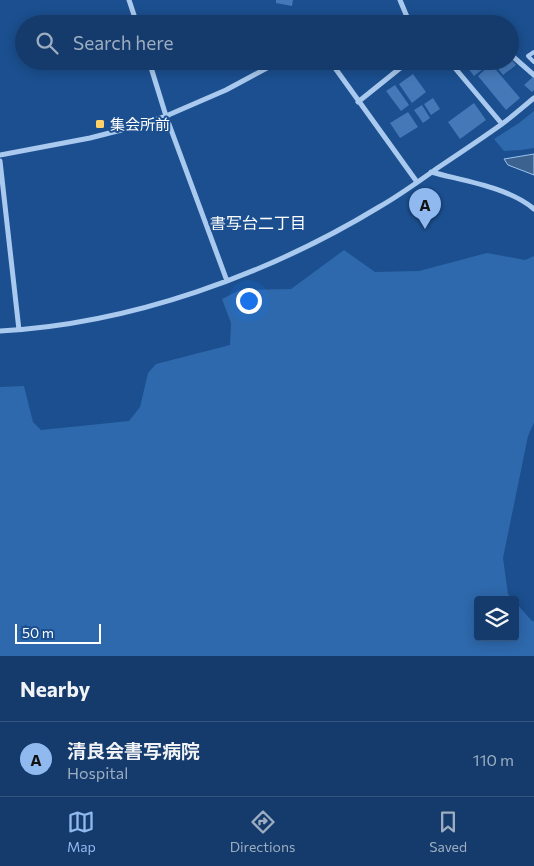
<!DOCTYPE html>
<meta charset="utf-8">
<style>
:root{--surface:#143b6b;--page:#214673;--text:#f1f3f6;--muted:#9dadc1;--line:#33557e;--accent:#90b9f0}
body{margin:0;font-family:Commissioner,"Noto Sans JP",sans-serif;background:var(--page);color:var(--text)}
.controls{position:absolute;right:15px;bottom:15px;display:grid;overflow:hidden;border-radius:5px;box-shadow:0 2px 12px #0003}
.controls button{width:45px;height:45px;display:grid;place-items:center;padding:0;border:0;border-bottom:1px solid var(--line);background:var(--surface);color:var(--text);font:25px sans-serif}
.scale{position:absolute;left:15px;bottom:12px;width:86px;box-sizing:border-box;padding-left:5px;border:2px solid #fff;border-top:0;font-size:14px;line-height:18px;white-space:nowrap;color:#fff;-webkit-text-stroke:4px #1b4f8f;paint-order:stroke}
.you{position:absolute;left:248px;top:300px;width:18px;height:18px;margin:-12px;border:4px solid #fff;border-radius:50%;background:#1a73e8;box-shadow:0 0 0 8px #1a73e833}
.badge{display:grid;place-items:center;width:32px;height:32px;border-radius:50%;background:var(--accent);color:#111;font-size:16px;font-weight:700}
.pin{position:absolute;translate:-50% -41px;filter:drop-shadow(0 1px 2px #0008)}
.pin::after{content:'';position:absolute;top:26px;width:18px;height:15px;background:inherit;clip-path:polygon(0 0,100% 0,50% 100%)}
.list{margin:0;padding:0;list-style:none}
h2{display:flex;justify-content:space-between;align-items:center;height:65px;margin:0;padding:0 20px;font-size:21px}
h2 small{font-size:16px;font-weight:400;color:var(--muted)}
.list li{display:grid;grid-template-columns:32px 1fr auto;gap:15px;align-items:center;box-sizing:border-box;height:75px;padding:0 20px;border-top:1px solid var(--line)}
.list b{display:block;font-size:19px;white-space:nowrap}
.list p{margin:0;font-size:16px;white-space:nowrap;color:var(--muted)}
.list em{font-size:16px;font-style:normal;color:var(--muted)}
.icon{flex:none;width:28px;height:28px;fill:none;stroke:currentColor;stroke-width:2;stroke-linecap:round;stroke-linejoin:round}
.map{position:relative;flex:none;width:534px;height:656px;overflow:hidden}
.search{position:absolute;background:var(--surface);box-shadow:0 2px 12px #0003;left:15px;right:15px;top:15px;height:55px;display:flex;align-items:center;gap:12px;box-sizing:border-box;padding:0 18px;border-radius:28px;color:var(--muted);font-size:19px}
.sheet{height:140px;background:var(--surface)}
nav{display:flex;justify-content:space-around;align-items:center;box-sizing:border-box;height:70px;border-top:1px solid var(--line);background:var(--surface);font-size:14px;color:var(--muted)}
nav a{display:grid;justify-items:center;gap:2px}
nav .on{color:var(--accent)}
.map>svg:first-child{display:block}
</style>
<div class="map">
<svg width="534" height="656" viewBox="0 0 534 656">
<rect width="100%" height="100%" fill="#1b4f8f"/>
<path fill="#2e69ad" d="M 534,111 L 534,148 L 521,150 L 504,151 L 494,139 L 519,123 Z
M 344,250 L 375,272 L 419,271 L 487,253 L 525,260 L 534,256 L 534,423 L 528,436 L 503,558 L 508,594 L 513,600 L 478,600 L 478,637 L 515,637 L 515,602 L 532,621 L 534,621 L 534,656 L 0,656 L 0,387 L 24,386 L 33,422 L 41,430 L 129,421 L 140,407 L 148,373 L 156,364 L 230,345 L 231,323 L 222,299 L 240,290 L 291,289 Z"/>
<path fill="#3c6290" stroke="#9cc4f0" d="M 534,154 L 534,175 L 508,165 L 504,159 Z"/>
<path fill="#4478b7" d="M 276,0 L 293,0 L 292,6 L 276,3 Z
M 385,18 L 404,23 L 404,24 L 384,24 Z
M 510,58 L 516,65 L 503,75 L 492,61 L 510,61 Z
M 475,61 L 485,61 L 488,65 L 474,76 L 467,67 Z
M 491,64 L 520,98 L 506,110 L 478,76 Z
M 413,74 L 426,92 L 412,103 L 399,84 Z
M 534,76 L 534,90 L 532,92 L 524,85 Z
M 395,85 L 409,105 L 401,111 L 386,91 Z
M 433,98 L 440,109 L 431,115 L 424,104 Z
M 474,103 L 486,120 L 460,139 L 448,122 Z
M 422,105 L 430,118 L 423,123 L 414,110 Z
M 408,112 L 418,127 L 400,138 L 390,123 Z"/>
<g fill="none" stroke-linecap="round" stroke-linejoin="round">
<path stroke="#a9c9ee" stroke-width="4" d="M 534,52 L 528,56 L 534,62"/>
<path stroke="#a9c9ee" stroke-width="5" d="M 129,0 L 137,24
M 400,0 L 410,24
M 510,54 L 534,75
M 149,61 L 166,116 L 227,281
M 330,61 L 417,182
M 449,61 L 502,124
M 456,69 L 468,61
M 358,102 L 409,61
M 0,155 L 90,138 L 133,127 L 166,116 L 226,90 L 280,61
M 0,161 L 19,330
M 431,172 C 464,181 508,187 534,209
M 0,331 C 131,324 267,275 379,207 C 400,195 419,181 439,167 C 460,153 481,139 502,124 C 513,116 523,107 534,98"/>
</g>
<rect fill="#ffd166" stroke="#1b4f8f" stroke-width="2" x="95" y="119" width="10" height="10" rx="2.5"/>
<g text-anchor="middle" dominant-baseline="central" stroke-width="4" stroke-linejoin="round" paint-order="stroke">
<g font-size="15" fill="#fff" stroke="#1b4f8f" text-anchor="start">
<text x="110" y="124">集会所前</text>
</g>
<g font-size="16" fill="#fff" stroke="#1b4f8f">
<text x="258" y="222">書写台二丁目</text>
</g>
</g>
</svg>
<div class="controls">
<button><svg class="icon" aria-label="layers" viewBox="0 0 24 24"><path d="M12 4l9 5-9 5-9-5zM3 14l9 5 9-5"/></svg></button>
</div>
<div class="scale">50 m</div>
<div class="you"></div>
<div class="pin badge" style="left:425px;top:229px">A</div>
<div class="search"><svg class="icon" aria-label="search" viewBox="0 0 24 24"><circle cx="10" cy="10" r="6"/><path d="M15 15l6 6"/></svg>Search here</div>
</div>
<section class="sheet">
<h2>Nearby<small></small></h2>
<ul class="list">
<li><span class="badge">A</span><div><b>清良会書写病院</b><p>Hospital</p></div><em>110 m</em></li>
</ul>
</section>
<nav>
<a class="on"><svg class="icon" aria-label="map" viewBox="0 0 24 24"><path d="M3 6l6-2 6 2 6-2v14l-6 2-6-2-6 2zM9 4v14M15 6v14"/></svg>Map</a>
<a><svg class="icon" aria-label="directions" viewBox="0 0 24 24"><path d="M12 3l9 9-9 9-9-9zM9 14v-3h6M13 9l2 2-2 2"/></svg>Directions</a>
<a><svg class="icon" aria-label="saved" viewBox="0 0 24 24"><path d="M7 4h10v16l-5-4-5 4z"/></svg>Saved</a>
</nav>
